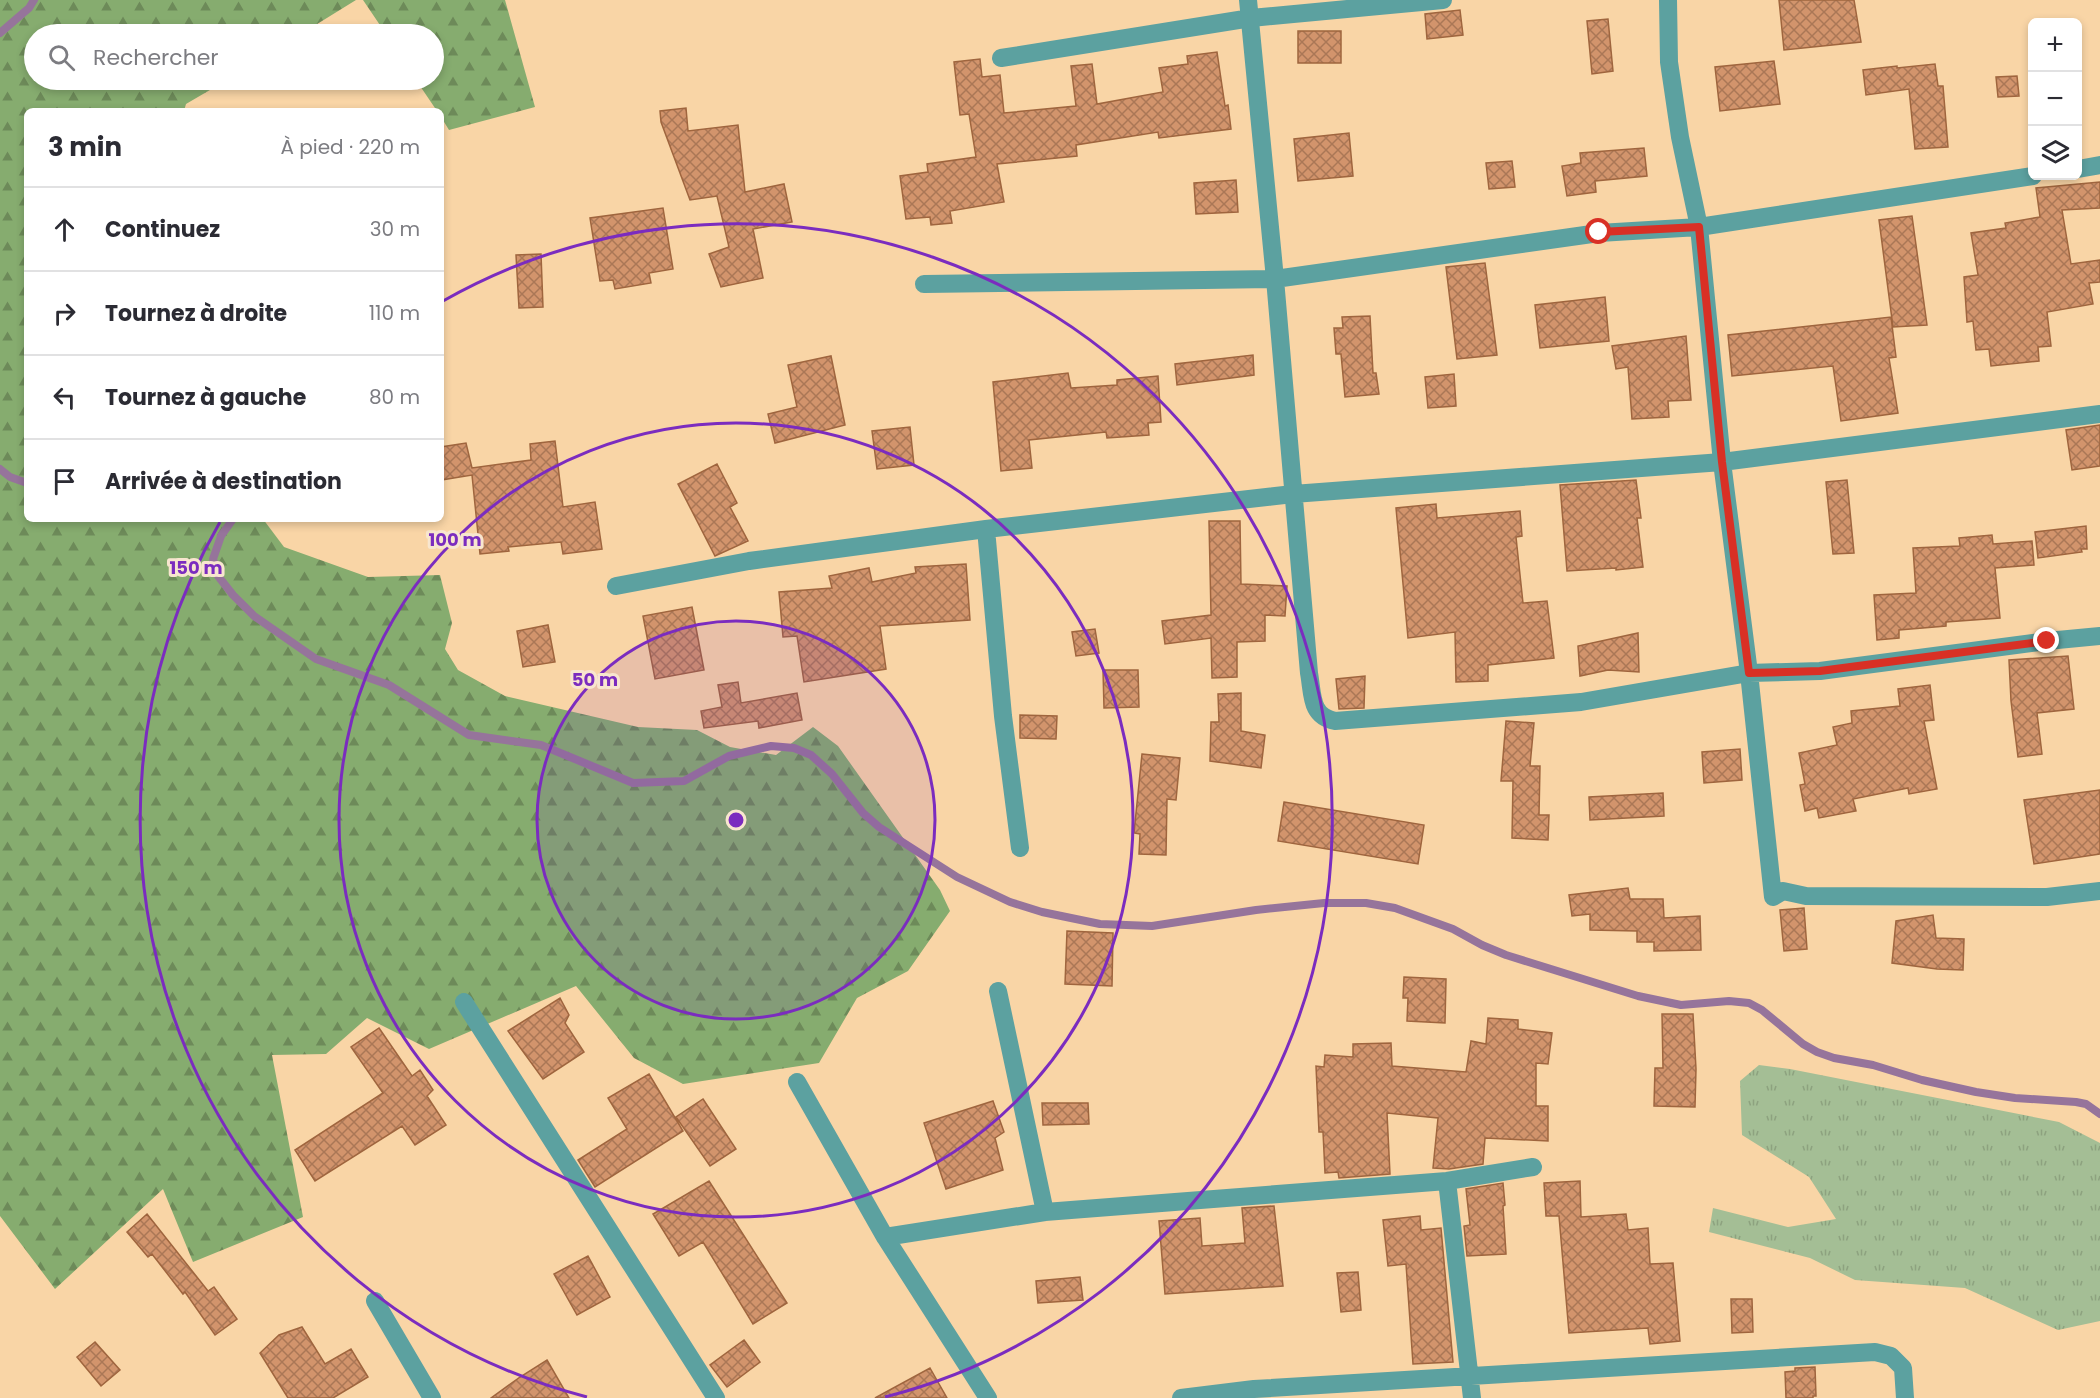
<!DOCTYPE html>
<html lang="fr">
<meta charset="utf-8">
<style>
:root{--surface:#fff;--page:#f2f2f3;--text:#2b2b33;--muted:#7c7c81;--line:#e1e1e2}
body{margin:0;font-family:Poppins,sans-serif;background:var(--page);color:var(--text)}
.controls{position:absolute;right:18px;top:18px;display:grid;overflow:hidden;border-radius:9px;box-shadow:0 3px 9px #0003}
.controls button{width:54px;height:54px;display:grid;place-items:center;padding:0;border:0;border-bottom:2px solid var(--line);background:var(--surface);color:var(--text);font:30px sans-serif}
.stop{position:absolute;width:18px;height:18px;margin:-14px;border:4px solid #d93025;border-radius:50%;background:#fff}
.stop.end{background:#d93025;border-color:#fff;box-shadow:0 2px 6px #0008}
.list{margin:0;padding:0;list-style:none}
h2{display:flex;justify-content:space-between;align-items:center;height:78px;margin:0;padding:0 24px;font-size:26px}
h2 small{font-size:20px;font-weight:400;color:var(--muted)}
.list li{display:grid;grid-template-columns:39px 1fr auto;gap:18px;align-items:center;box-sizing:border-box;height:84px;padding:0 24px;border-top:2px solid var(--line)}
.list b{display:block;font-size:22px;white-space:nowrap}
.list em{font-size:20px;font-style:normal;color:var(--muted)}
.icon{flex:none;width:33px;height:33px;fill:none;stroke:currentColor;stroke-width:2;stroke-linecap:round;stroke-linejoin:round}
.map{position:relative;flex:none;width:2100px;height:1398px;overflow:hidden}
.search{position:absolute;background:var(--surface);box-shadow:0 3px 9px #0003;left:24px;top:24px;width:420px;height:66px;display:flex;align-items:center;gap:15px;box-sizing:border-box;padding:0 21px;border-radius:33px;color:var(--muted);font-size:22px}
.panel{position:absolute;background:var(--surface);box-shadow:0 3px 9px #0003;left:24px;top:108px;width:420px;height:414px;border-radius:9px}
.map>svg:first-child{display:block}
</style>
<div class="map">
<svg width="2100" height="1398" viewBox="0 0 2100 1398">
<defs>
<pattern id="grass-tufts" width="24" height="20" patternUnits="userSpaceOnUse" patternTransform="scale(1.5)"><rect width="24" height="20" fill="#a4be95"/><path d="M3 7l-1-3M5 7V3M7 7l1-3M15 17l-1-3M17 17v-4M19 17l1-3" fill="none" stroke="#8da27f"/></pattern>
<pattern id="forest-firs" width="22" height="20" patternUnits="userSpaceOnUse" patternTransform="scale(1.5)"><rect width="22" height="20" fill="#86ac6f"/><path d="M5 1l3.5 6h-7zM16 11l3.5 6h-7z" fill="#6d8a59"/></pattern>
<pattern id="building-cross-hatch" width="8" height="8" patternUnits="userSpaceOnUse" patternTransform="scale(1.5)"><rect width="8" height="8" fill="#d2946c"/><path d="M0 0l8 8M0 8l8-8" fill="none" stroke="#aa7756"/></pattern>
</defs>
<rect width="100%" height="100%" fill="#f9d5a6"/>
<path fill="url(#grass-tufts)" d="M 1759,1065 L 1790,1069 L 2059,1122 L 2100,1143 L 2100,1321 L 2058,1330 L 1965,1288 L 1855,1280 L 1810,1258 L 1709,1232 L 1713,1208 L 1788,1227 L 1836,1219 L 1809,1177 L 1742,1135 L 1740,1081 Z"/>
<path fill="url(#forest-firs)" d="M 0,0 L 356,0 L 301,34 L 34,34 L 34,80 L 227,80 L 186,104 L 184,111 L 27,111 L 27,519 L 263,519 L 284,547 L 368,577 L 440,575 L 452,623 L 445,649 L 458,670 L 505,696 L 638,727 L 697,730 L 730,747 L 776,755 L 813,727 L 838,746 L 940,890 L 950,911 L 908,971 L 857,998 L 819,1063 L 683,1084 L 634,1058 L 576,986 L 429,1049 L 367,1018 L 326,1054 L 272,1055 L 303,1217 L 193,1262 L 163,1189 L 55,1289 L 0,1216 Z
M 363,0 L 505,0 L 535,107 L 449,130 L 441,117 L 441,111 L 437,111 L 416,80 L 434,80 L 434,34 L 386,34 Z"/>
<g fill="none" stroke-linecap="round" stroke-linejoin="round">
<path stroke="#96749b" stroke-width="8" d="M 0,33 L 29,8 L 34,0
M 0,469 L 10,477 L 27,483
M 233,519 L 221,536 L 213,559 L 218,576 L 233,595 L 254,616 L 316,659 L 389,685 L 469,735 L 541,745 L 633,783 L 684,781 L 729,756 L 771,746 L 794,748 L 811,755 L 832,774 L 863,813 L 879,827 L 957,877 L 1010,902 L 1042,912 L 1100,924 L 1152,926 L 1256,910 L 1324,903 L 1366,903 L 1395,908 L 1453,929 L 1482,945 L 1506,955 L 1638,996 L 1681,1005 L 1729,1001 L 1749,1003 L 1762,1010 L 1803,1044 L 1817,1052 L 1834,1058 L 1873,1065 L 1922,1080 L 1976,1092 L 2015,1098 L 2076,1102 L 2086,1104 L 2100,1114"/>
</g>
<path fill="url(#building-cross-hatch)" stroke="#9f653e" stroke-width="1.5" d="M 1779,0 L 1854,0 L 1861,42 L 1784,50 Z
M 1460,10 L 1463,35 L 1427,39 L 1425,14 Z
M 1608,19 L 1613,71 L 1592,74 L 1587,21 Z
M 1298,31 L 1341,31 L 1341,63 L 1298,63 Z
M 1217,52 L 1225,106 L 1228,105 L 1231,129 L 1159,138 L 1158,132 L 1076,145 L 1077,156 L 997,164 L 1004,202 L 950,211 L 952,223 L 931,225 L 930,217 L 906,219 L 900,176 L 928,172 L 927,164 L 976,157 L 969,114 L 960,115 L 954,62 L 980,59 L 982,77 L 1000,75 L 1004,113 L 1076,106 L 1071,66 L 1092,64 L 1097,104 L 1163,92 L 1159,68 L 1188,64 L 1187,56 Z
M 1774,61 L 1780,104 L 1720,111 L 1715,67 Z
M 1935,64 L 1938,86 L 1943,86 L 1948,147 L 1915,149 L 1909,89 L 1866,95 L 1863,70 L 1897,66 L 1897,68 Z
M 2017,76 L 2019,96 L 1998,97 L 1996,77 Z
M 686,108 L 688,131 L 738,125 L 745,192 L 784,184 L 792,222 L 753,229 L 763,278 L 721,287 L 709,254 L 729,247 L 717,196 L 690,200 L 661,122 L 660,111 Z
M 1349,133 L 1353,176 L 1298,181 L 1294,139 Z
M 1644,148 L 1647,176 L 1595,181 L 1596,192 L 1567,196 L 1562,166 L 1581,163 L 1580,153 Z
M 1512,161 L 1515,187 L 1489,189 L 1486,163 Z
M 1236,180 L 1238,212 L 1196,214 L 1194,183 Z
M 2100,182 L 2100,208 L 2062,210 L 2071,264 L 2100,260 L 2100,282 L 2089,283 L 2093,304 L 2047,312 L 2051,346 L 2038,347 L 2039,361 L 1991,366 L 1989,349 L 1976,350 L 1973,321 L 1967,322 L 1964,277 L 1978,275 L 1971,233 L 2006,228 L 2005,223 L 2040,217 L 2036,188 Z
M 663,208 L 673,269 L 649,273 L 651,283 L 615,289 L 613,280 L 600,281 L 590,218 Z
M 1912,216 L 1927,325 L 1893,327 L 1879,220 Z
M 541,254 L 543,307 L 519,308 L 516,255 Z
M 1485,263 L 1497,355 L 1457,359 L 1446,267 Z
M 1605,297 L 1609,341 L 1540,348 L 1535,305 Z
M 1370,316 L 1373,373 L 1376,373 L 1379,394 L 1345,397 L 1341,354 L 1336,354 L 1334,328 L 1343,328 L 1342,317 Z
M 1891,317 L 1896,357 L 1889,358 L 1898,413 L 1841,421 L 1833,366 L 1732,376 L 1728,335 Z
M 1686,336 L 1691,400 L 1668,401 L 1669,417 L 1632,419 L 1628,367 L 1616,369 L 1612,346 Z
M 1253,355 L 1254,375 L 1177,385 L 1175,364 Z
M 831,356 L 845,425 L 775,443 L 768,414 L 797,407 L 788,365 Z
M 1068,373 L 1071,388 L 1117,385 L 1117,380 L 1158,376 L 1161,422 L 1148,423 L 1149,435 L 1107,438 L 1106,432 L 1029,440 L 1032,468 L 1001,471 L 993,382 Z
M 1454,374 L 1456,406 L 1428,408 L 1425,377 Z
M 2100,425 L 2100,466 L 2072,470 L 2066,430 Z
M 910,427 L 914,465 L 877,469 L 872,431 Z
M 555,441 L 563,507 L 595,502 L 602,549 L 563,554 L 561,542 L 508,547 L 509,551 L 480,554 L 472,475 L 441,480 L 441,447 L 466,443 L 472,468 L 531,460 L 530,444 Z
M 717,464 L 737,503 L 730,507 L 748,541 L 715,556 L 678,484 Z
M 1636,480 L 1641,518 L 1637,518 L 1643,567 L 1616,570 L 1616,568 L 1567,571 L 1560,485 Z
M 1847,480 L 1854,553 L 1833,554 L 1826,482 Z
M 1436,504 L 1437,518 L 1520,511 L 1522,536 L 1516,537 L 1523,603 L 1547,601 L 1554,658 L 1488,665 L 1488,681 L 1456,682 L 1455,632 L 1408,638 L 1396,508 Z
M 1209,521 L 1240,521 L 1241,584 L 1287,586 L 1285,616 L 1265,615 L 1265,641 L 1237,642 L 1237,677 L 1212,678 L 1211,638 L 1165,644 L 1162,621 L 1211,615 Z
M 2086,526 L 2087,549 L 2081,549 L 2082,552 L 2038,558 L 2035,532 Z
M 1992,535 L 1993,544 L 2032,541 L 2034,565 L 1995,568 L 2000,618 L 1946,622 L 1946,626 L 1899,630 L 1899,638 L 1877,640 L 1874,595 L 1916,593 L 1913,548 L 1960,546 L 1959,538 Z
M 966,564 L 970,620 L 880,626 L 886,669 L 804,682 L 797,636 L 783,637 L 779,592 L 832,588 L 829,576 L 869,568 L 872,582 L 916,573 L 915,567 Z
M 692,607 L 704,670 L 655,679 L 643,616 Z
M 548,625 L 555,662 L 523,667 L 517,631 Z
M 1095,629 L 1099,653 L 1076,656 L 1072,632 Z
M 1638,633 L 1639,672 L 1608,670 L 1580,676 L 1578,646 Z
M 2068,656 L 2074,709 L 2037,713 L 2042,754 L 2018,757 L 2011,701 L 2009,660 Z
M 1103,670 L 1138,670 L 1139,707 L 1104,708 Z
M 1365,676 L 1364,708 L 1339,709 L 1336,679 Z
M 738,682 L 741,703 L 797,693 L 802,720 L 759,728 L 758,721 L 704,728 L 701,711 L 722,707 L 718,685 Z
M 1930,685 L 1934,720 L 1924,721 L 1937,789 L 1909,794 L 1908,788 L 1853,799 L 1856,811 L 1819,818 L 1817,808 L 1805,811 L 1800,785 L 1805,784 L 1799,753 L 1837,745 L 1833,727 L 1852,723 L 1851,711 L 1900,706 L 1898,689 Z
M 1241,693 L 1241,731 L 1265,735 L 1261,768 L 1210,761 L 1211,722 L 1219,722 L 1218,694 Z
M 1020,715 L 1057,716 L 1056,739 L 1020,738 Z
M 1506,721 L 1534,723 L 1530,766 L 1540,766 L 1539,815 L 1549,815 L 1548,840 L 1512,838 L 1513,781 L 1501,781 Z
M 1740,749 L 1742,780 L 1704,783 L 1702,752 Z
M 1142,754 L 1180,758 L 1176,800 L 1167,799 L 1166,855 L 1139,854 L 1140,834 L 1134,833 Z
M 2100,790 L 2100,854 L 2034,864 L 2024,800 Z
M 1663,793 L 1664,816 L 1590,820 L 1589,797 Z
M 1284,802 L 1424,825 L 1418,864 L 1278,841 Z
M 1628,888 L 1630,899 L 1663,899 L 1664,918 L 1700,916 L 1701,950 L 1654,951 L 1654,942 L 1637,942 L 1637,931 L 1590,930 L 1590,914 L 1572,916 L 1569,895 Z
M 1804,908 L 1807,949 L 1784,951 L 1780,910 Z
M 1933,915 L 1936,938 L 1964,939 L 1963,970 L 1937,969 L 1892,963 L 1896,921 Z
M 1067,931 L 1113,933 L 1112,986 L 1065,984 Z
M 1404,977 L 1446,979 L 1445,1023 L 1407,1021 L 1408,998 L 1403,998 Z
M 560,998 L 569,1015 L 565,1023 L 584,1052 L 543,1079 L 508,1031 Z
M 1662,1014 L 1693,1014 L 1696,1069 L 1695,1107 L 1654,1106 L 1655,1068 L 1663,1068 Z
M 1488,1018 L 1518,1020 L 1518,1029 L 1552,1033 L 1548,1064 L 1536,1063 L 1536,1106 L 1548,1106 L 1548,1141 L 1485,1138 L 1483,1164 L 1449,1169 L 1433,1168 L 1438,1118 L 1387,1113 L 1390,1174 L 1339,1178 L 1338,1172 L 1325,1173 L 1323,1132 L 1319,1132 L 1316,1066 L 1324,1067 L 1325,1055 L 1353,1057 L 1353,1044 L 1391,1043 L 1392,1066 L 1466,1072 L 1471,1041 L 1486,1044 Z
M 379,1028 L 412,1076 L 420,1070 L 433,1090 L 427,1096 L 446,1125 L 415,1145 L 402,1126 L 315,1181 L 295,1150 L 383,1093 L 351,1047 Z
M 649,1074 L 683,1131 L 595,1187 L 578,1160 L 627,1129 L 608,1098 Z
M 703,1099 L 736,1149 L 710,1166 L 676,1117 Z
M 993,1101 L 1004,1132 L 995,1138 L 1003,1170 L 946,1189 L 924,1123 Z
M 1042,1103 L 1088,1103 L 1089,1124 L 1043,1125 Z
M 709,1181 L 787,1303 L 753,1324 L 703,1242 L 679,1256 L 653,1214 Z
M 1580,1181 L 1581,1217 L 1626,1214 L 1628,1230 L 1648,1228 L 1650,1264 L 1673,1263 L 1680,1341 L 1650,1344 L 1648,1328 L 1569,1333 L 1559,1216 L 1546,1216 L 1544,1183 Z
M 1503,1183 L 1505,1205 L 1503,1206 L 1506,1254 L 1467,1256 L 1464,1226 L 1470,1225 L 1466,1189 Z
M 1274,1206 L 1283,1286 L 1165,1294 L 1159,1221 L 1200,1218 L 1202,1246 L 1245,1243 L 1242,1208 Z
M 147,1214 L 208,1291 L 214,1287 L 237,1319 L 215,1335 L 185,1292 L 183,1294 L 152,1254 L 148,1257 L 127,1232 Z
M 1420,1216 L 1421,1230 L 1441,1228 L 1453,1362 L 1413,1364 L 1406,1264 L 1388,1266 L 1383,1220 Z
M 588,1256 L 610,1297 L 577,1315 L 554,1274 Z
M 1358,1272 L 1361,1310 L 1341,1312 L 1337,1273 Z
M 1080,1277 L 1083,1300 L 1038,1303 L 1036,1281 Z
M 1731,1299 L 1752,1299 L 1753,1332 L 1732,1333 Z
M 302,1327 L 325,1364 L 351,1349 L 368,1377 L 333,1398 L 288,1398 L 260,1353 L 279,1335 Z
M 744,1340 L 760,1362 L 727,1387 L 710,1365 Z
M 95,1342 L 120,1370 L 101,1386 L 77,1357 Z
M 547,1360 L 569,1398 L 491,1398 L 520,1377 Z
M 1815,1367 L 1816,1396 L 1813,1396 L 1813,1398 L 1786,1398 L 1785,1372 L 1795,1371 L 1795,1368 Z
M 930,1368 L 947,1398 L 875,1398 Z"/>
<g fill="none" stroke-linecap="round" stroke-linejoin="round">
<path stroke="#5ca1a0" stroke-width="18" d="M 1248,0 L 1275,279 L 1309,673 C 1313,695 1310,716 1335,721 L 1581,702 L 1749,673 L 1820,671 L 2047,641 L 2100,636
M 1668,0 L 1669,62 L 1680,137 L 1699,227 L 1722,462 L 1749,673 L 1773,897 L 1783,891 L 1806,896 L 2047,897 L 2100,891
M 1001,58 L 1251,18 L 1443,0
M 2078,169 L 2100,165
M 924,284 L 1275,279 L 1599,233 L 1699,227 L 2033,176
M 986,529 L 1003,716 L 1020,848
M 616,586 L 749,561 L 986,529 L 1293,494 L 1722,462 L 2100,414
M 998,991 L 1045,1212
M 464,1002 L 716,1398
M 797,1082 L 885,1237 L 988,1398
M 1447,1181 L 1472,1398
M 885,1237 L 1045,1212 L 1447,1181 L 1533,1167
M 375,1301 L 432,1398
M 1181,1398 L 1254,1389 L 1875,1352 L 1891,1356 L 1903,1368 L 1905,1398"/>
</g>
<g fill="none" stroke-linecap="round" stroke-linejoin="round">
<path stroke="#d93025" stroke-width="8" d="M 1599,232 L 1699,227 L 1722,462 L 1749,673 L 1820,671 L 2047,641"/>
</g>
<circle cx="736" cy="820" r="199" fill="#7b2cbf" fill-opacity=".12"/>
<g fill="none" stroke="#7b2cbf" stroke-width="3">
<circle cx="736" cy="820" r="199"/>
<circle cx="736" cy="820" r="397"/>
<path d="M587 1397A596 596 0 0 1 220 522M443 301A596 596 0 1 1 885 1397"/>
</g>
<circle cx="736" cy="820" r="9" fill="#7b2cbf" stroke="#f8e6cf" stroke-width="3"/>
<g font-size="18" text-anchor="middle" font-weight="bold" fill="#7b2cbf" stroke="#f8e6cf" stroke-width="6" stroke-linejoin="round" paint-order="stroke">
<text x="455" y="546">100 m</text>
<text x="196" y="574">150 m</text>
<text x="595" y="686">50 m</text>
</g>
</svg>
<div class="controls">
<button>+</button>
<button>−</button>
<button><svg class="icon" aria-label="layers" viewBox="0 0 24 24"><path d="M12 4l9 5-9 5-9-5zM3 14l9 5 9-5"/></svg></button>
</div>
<div class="stop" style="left:1599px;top:232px"></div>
<div class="stop end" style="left:2047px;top:641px"></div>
<div class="search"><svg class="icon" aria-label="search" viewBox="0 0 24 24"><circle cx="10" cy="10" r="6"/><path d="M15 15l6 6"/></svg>Rechercher</div>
<section class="panel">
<h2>3 min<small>À pied · 220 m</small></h2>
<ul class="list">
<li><svg class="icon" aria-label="ahead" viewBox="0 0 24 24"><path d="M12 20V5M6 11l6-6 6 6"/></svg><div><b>Continuez</b></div><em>30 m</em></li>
<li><svg class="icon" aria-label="right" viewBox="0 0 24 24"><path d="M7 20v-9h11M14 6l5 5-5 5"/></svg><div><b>Tournez à droite</b></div><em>110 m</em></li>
<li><svg class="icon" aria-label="left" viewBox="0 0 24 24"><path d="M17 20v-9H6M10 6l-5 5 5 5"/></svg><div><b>Tournez à gauche</b></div><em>80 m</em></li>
<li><svg class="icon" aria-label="arrive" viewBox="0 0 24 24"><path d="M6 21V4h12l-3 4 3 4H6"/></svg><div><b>Arrivée à destination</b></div></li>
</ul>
</section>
</div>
